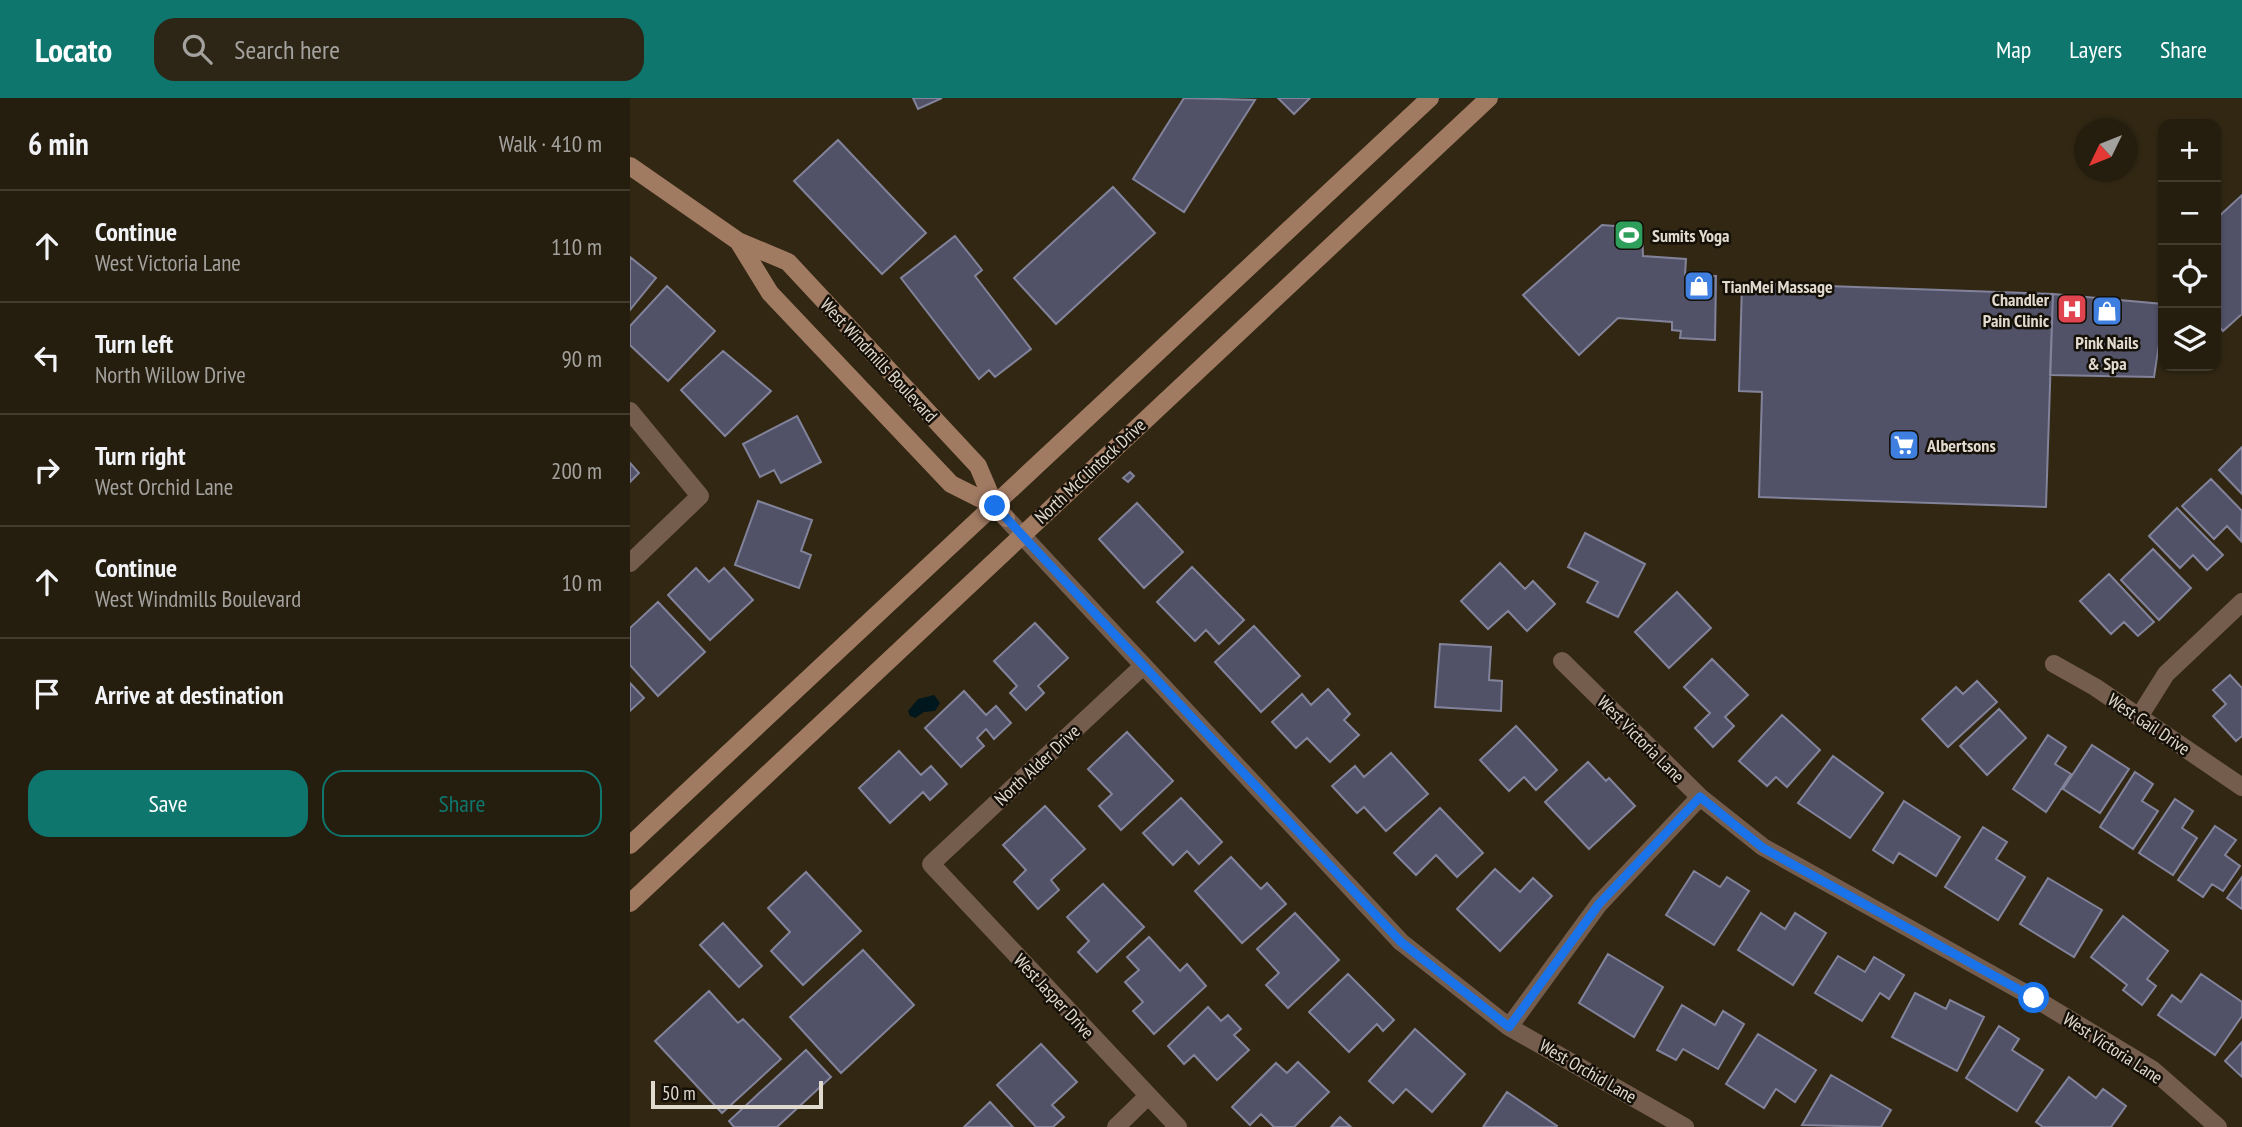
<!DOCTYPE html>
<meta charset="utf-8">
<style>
:root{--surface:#251d0e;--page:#2d2617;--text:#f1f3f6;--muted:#a3a29e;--line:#423b2e;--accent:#0f766e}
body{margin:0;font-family:"PT Sans Narrow",sans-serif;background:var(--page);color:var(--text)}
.controls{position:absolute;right:21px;top:21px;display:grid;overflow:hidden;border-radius:14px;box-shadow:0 2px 5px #0004}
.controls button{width:63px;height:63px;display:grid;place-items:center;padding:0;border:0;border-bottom:2px solid var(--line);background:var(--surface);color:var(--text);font:35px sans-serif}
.compass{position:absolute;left:1444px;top:21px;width:63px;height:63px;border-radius:50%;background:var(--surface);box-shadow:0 2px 5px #0004;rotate:227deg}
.scale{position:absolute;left:21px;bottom:18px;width:172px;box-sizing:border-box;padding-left:7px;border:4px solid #e1dace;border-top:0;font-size:19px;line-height:24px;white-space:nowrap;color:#e1dace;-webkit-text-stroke:5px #151008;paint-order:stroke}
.stop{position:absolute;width:21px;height:21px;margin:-16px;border:5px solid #1a73e8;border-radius:50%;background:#fff}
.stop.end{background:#1a73e8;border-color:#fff;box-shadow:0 2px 7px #0008}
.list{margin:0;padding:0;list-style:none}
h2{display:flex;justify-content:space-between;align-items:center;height:91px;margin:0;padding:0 28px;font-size:30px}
h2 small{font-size:23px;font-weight:400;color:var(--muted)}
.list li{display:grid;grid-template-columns:46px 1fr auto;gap:21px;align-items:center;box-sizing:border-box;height:112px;padding:0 28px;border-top:2px solid var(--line)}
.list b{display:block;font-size:26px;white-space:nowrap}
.list p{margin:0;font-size:23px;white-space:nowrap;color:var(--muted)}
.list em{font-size:23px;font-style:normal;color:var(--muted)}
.actions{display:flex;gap:14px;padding:21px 28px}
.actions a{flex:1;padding:16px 0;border:2px solid var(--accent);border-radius:21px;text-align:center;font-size:24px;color:var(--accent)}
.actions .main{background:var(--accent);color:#fff}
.icon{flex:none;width:38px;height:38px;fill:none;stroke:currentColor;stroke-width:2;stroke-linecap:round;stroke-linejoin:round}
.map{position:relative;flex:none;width:1612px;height:1029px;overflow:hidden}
header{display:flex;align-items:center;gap:42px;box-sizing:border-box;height:98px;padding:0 35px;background:var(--accent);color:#fff}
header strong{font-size:33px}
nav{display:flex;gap:38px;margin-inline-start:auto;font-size:24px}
.search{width:490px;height:63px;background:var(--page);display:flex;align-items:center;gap:18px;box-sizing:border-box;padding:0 24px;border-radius:21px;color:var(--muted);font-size:26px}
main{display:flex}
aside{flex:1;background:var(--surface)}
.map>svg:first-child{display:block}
</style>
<header>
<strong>Locato</strong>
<div class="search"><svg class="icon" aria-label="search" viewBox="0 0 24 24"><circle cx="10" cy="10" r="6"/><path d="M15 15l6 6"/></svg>Search here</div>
<nav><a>Map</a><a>Layers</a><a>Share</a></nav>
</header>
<main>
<aside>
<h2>6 min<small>Walk · 410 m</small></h2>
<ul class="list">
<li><svg class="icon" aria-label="ahead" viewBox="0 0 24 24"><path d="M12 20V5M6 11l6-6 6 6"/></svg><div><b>Continue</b><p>West Victoria Lane</p></div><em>110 m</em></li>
<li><svg class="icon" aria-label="left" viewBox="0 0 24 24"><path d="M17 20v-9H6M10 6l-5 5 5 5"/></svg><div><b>Turn left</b><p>North Willow Drive</p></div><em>90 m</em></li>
<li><svg class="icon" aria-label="right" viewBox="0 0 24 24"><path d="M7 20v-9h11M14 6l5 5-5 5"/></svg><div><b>Turn right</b><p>West Orchid Lane</p></div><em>200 m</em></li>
<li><svg class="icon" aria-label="ahead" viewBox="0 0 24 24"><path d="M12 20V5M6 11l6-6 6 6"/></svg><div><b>Continue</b><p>West Windmills Boulevard</p></div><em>10 m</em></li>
<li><svg class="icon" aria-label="arrive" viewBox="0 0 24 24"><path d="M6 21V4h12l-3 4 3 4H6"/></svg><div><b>Arrive at destination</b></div></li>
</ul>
<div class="actions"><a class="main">Save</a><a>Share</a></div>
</aside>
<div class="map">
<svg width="1612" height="1029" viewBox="0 0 1612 1029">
<rect width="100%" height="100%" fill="#312713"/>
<path fill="#00171d" d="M 304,597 L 310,605 L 305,613 L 294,614 L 285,620 L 280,618 L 278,613 L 288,601 Z"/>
<path fill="#515268" stroke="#82839b" stroke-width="2" d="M 283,0 L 312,0 L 288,11 Z
M 554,0 L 625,2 L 554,114 L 503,81 Z
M 648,0 L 680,0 L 664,16 Z
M 208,42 L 296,135 L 252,176 L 164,83 Z
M 483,89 L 525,135 L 426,226 L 384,180 Z
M 1612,97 L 1612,216 L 1593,233 L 1586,225 L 1586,121 Z
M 972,127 L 1012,130 L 1013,158 L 1056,161 L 1055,177 L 1086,178 L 1085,242 L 1050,240 L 1051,233 L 1042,232 L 1042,224 L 988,220 L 949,257 L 893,197 Z
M 325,138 L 352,172 L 345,178 L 401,251 L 365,279 L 359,272 L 349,281 L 271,180 Z
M 0,159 L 26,180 L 0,212 Z
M 1112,185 L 1423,196 L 1416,409 L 1129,399 L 1132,294 L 1109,293 Z
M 37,188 L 85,233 L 38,283 L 0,247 L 0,228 Z
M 1423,196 L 1533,206 L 1533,220 L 1524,279 L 1420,277 Z
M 93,253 L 141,293 L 95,338 L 51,292 Z
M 167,318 L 191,364 L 151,385 L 144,372 L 130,379 L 113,346 Z
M 1612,349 L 1612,396 L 1589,372 Z
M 0,365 L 9,375 L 0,384 Z
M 500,374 L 504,378 L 498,384 L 493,380 Z
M 1581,381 L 1612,413 L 1611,443 L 1597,428 L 1584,441 L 1552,408 Z
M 128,403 L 182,422 L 171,453 L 181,457 L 169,490 L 105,467 Z
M 507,405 L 553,454 L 514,490 L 469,441 Z
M 1547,410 L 1593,457 L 1577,472 L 1563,457 L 1550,470 L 1519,438 Z
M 955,435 L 1015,466 L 988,519 L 957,504 L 968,484 L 938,469 Z
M 1523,451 L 1561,490 L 1529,522 L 1491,482 Z
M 870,465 L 895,491 L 903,483 L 925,506 L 897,533 L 878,513 L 858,531 L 831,503 Z
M 562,469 L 614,522 L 589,546 L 576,532 L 565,543 L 527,504 Z
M 66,470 L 79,484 L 94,470 L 123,502 L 80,542 L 38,497 Z
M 1479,476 L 1524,524 L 1508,538 L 1494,524 L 1481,536 L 1450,503 Z
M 1047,494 L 1081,530 L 1039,570 L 1005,534 Z
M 28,504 L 75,554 L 28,598 L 0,567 L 0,530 Z
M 405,525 L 438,560 L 408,588 L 414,595 L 396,612 L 380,595 L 387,588 L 364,563 Z
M 624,528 L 670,578 L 631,614 L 585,564 Z
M 810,546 L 861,549 L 859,582 L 872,583 L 871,613 L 805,609 Z
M 1082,561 L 1118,597 L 1095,619 L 1104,628 L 1083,649 L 1065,630 L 1080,615 L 1054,589 Z
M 1600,577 L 1612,590 L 1612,638 L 1606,643 L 1583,618 L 1596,606 L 1583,592 Z
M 1347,583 L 1367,604 L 1318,649 L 1292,621 L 1326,589 L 1333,596 Z
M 0,585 L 14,600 L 0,613 Z
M 698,591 L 720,616 L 714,622 L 729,637 L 700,664 L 677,640 L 666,650 L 642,624 L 672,596 L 681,607 Z
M 334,593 L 356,617 L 366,608 L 381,625 L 364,641 L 356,631 L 347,640 L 354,648 L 331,669 L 295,630 Z
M 1369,611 L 1396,640 L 1357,677 L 1330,648 Z
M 1152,617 L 1190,652 L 1157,689 L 1146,679 L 1137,688 L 1109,663 Z
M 886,628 L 927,672 L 906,692 L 894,679 L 879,693 L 850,662 Z
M 497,634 L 543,683 L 491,732 L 469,708 L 482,696 L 458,671 Z
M 1418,637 L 1436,649 L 1425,666 L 1441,676 L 1416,714 L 1383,691 Z
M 1462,647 L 1499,671 L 1470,715 L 1433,691 Z
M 269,653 L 291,677 L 301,668 L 317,686 L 300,702 L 293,694 L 260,725 L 229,690 Z
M 761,655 L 798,696 L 756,733 L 734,709 L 727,715 L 702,688 L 725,668 L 734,679 Z
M 1203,658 L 1253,695 L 1220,740 L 1168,705 Z
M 958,664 L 976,683 L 979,680 L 1005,708 L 959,751 L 915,704 Z
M 1505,674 L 1523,686 L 1512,703 L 1528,713 L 1503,751 L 1470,729 Z
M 551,700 L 592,744 L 569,766 L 557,753 L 543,767 L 513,735 Z
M 1545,701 L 1563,713 L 1552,730 L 1567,740 L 1543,777 L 1509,755 Z
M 1274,703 L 1330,739 L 1306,778 L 1269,755 L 1263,765 L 1243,752 Z
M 415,708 L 455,751 L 421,782 L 429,792 L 408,811 L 384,784 L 396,772 L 373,747 Z
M 810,710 L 853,755 L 827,779 L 806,757 L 786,777 L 764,755 Z
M 1585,728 L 1606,742 L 1595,757 L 1610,768 L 1593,793 L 1582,786 L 1573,799 L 1548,782 Z
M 1353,729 L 1377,744 L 1366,761 L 1395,779 L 1368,822 L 1315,789 Z
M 601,759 L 631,791 L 637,785 L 656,806 L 612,845 L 565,793 Z
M 865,771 L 890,794 L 903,780 L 922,798 L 870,853 L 827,811 Z
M 1064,773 L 1090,789 L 1097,779 L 1119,793 L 1084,847 L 1036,817 Z
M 176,774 L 231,833 L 173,887 L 141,853 L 160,834 L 138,810 Z
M 1612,779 L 1612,811 L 1597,800 Z
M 1418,780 L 1472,812 L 1444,859 L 1390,826 Z
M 473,786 L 514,829 L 467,874 L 448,854 L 459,843 L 437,819 Z
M 665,815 L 709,862 L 658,910 L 636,887 L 649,875 L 627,851 Z
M 1131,815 L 1155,831 L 1165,815 L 1196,835 L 1163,887 L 1108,852 Z
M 1493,818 L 1538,853 L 1517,881 L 1526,888 L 1512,907 L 1493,892 L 1497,887 L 1461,859 Z
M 93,825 L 132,868 L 109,889 L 70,847 Z
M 519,839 L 550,873 L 557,866 L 576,888 L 524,936 L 503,913 L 513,904 L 495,884 L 509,872 L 497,859 Z
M 233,852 L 284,907 L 211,975 L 160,919 Z
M 978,856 L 1033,889 L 1004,939 L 949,905 Z
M 1208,858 L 1235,874 L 1244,859 L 1274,877 L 1259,901 L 1250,895 L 1232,923 L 1185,895 Z
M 718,876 L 764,922 L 753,933 L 747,926 L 719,954 L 679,914 Z
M 1571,876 L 1612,904 L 1612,918 L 1585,957 L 1528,917 L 1542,897 L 1551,904 Z
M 79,893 L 108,925 L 113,921 L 151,961 L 92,1015 L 25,943 Z
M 1285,895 L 1316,911 L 1320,902 L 1354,919 L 1327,973 L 1262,939 Z
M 1052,907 L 1085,927 L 1093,913 L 1114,926 L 1088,971 L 1053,951 L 1046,962 L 1027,952 Z
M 578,909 L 591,923 L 598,917 L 611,931 L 604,937 L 619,952 L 587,982 L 564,957 L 554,966 L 538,948 Z
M 1369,928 L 1389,941 L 1382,952 L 1413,972 L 1387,1013 L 1336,980 Z
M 785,931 L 835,976 L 802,1014 L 776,991 L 763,1005 L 739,983 Z
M 1128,936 L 1186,972 L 1165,1004 L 1146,991 L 1134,1010 L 1096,986 Z
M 1612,944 L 1612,979 L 1595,963 Z
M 411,946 L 447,984 L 422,1007 L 434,1019 L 423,1029 L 406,1029 L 367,987 Z
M 176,952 L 201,979 L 147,1029 L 104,1029 L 99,1023 Z
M 668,964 L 699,994 L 664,1029 L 644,1029 L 631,1016 L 620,1027 L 602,1009 L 646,965 L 657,975 Z
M 1201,977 L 1261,1012 L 1251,1029 L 1172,1027 Z
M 1439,979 L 1466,1000 L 1473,991 L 1496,1008 L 1481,1029 L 1413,1029 L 1406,1024 Z
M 877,994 L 927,1028 L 926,1029 L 853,1029 Z
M 360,1004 L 383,1029 L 334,1029 Z
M 710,1019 L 721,1029 L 701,1029 Z"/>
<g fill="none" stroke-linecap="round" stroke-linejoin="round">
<path stroke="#755d4e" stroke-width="18" d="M 0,313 L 70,398 L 0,465
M 376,420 L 771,844 L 879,929 L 1055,1029
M 932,563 L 1070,699 L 1133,749 L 1404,900 L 1523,972 L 1588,1029
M 1424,566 L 1465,589 L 1612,689
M 513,568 L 301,766 L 548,1029
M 1509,619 L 1536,576 L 1612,504
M 879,929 L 969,806 L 1070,699
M 486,1029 L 517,999"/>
<path stroke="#a17a62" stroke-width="18" d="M 0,68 L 108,143 L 158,164 L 348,368 L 365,408
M 108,143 L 140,195 L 321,386 L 365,408 L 376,420
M 0,747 L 800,0
M 0,805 L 859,0"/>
</g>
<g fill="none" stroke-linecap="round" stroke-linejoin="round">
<path stroke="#1a73e8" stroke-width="9" d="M 365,408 L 771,844 L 879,929 L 969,806 L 1070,699 L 1133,750 L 1404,900"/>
</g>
<defs>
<g id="stadium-square" transform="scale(1.575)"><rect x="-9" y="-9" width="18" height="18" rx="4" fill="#2e9e5b" stroke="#151008"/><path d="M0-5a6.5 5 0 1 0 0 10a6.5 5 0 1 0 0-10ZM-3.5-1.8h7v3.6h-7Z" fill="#fff"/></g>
<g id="shop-square" transform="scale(1.575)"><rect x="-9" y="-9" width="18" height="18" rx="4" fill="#3f7fe0" stroke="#151008"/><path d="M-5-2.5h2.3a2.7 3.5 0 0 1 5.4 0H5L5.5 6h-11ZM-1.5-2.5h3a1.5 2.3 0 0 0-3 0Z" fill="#fff"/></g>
<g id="hospital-square" transform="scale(1.575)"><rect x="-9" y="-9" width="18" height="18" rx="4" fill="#e0444e" stroke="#151008"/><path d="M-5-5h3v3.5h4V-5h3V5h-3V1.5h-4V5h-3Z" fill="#fff"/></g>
<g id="supermarket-square" transform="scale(1.575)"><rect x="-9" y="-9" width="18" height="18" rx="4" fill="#3f7fe0" stroke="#151008"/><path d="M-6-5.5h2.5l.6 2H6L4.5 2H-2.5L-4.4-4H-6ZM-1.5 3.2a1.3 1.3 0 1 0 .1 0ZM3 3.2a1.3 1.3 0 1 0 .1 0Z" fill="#fff"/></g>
</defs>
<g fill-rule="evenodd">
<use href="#stadium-square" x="999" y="137"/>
<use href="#shop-square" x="1069" y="188"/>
<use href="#hospital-square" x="1442" y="211"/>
<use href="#shop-square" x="1477" y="213"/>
<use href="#supermarket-square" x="1274" y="347"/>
</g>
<g text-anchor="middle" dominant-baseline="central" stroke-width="5" stroke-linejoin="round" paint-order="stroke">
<g font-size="18" font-weight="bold" fill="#e1dace" stroke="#151008" text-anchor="start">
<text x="1022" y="137">Sumits Yoga</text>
<text x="1092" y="188">TianMei Massage</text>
<text x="1419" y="201" text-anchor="end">Chandler<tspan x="1419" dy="21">Pain Clinic</tspan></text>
<text x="1477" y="244" text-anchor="middle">Pink Nails<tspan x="1477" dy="21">&amp; Spa</tspan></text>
<text x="1297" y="347">Albertsons</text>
</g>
<g font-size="18" fill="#e1dace" stroke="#151008">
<text transform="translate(249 262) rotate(47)">West Windmills Boulevard</text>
<text transform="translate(460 373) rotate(-43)">North McClintock Drive</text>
<text transform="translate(1519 626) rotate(34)">West Gail Drive</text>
<text transform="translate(1011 641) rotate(45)">West Victoria Lane</text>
<text transform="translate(407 667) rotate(-43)">North Alder Drive</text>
<text transform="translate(424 898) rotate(47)">West Jasper Drive</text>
<text transform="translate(1483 950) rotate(33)">West Victoria Lane</text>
<text transform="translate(958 973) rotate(30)">West Orchid Lane</text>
</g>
</g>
</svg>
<div class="controls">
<button>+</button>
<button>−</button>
<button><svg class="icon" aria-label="locate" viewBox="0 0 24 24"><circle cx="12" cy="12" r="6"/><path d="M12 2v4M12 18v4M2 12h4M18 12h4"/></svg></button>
<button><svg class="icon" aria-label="layers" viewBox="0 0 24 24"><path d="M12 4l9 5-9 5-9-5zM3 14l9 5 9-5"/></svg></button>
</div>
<svg class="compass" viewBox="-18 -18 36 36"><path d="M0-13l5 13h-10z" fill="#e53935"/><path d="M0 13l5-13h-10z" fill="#a3a29e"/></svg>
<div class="scale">50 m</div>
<div class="stop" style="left:1404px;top:900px"></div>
<div class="stop end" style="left:365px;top:408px"></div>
</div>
</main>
